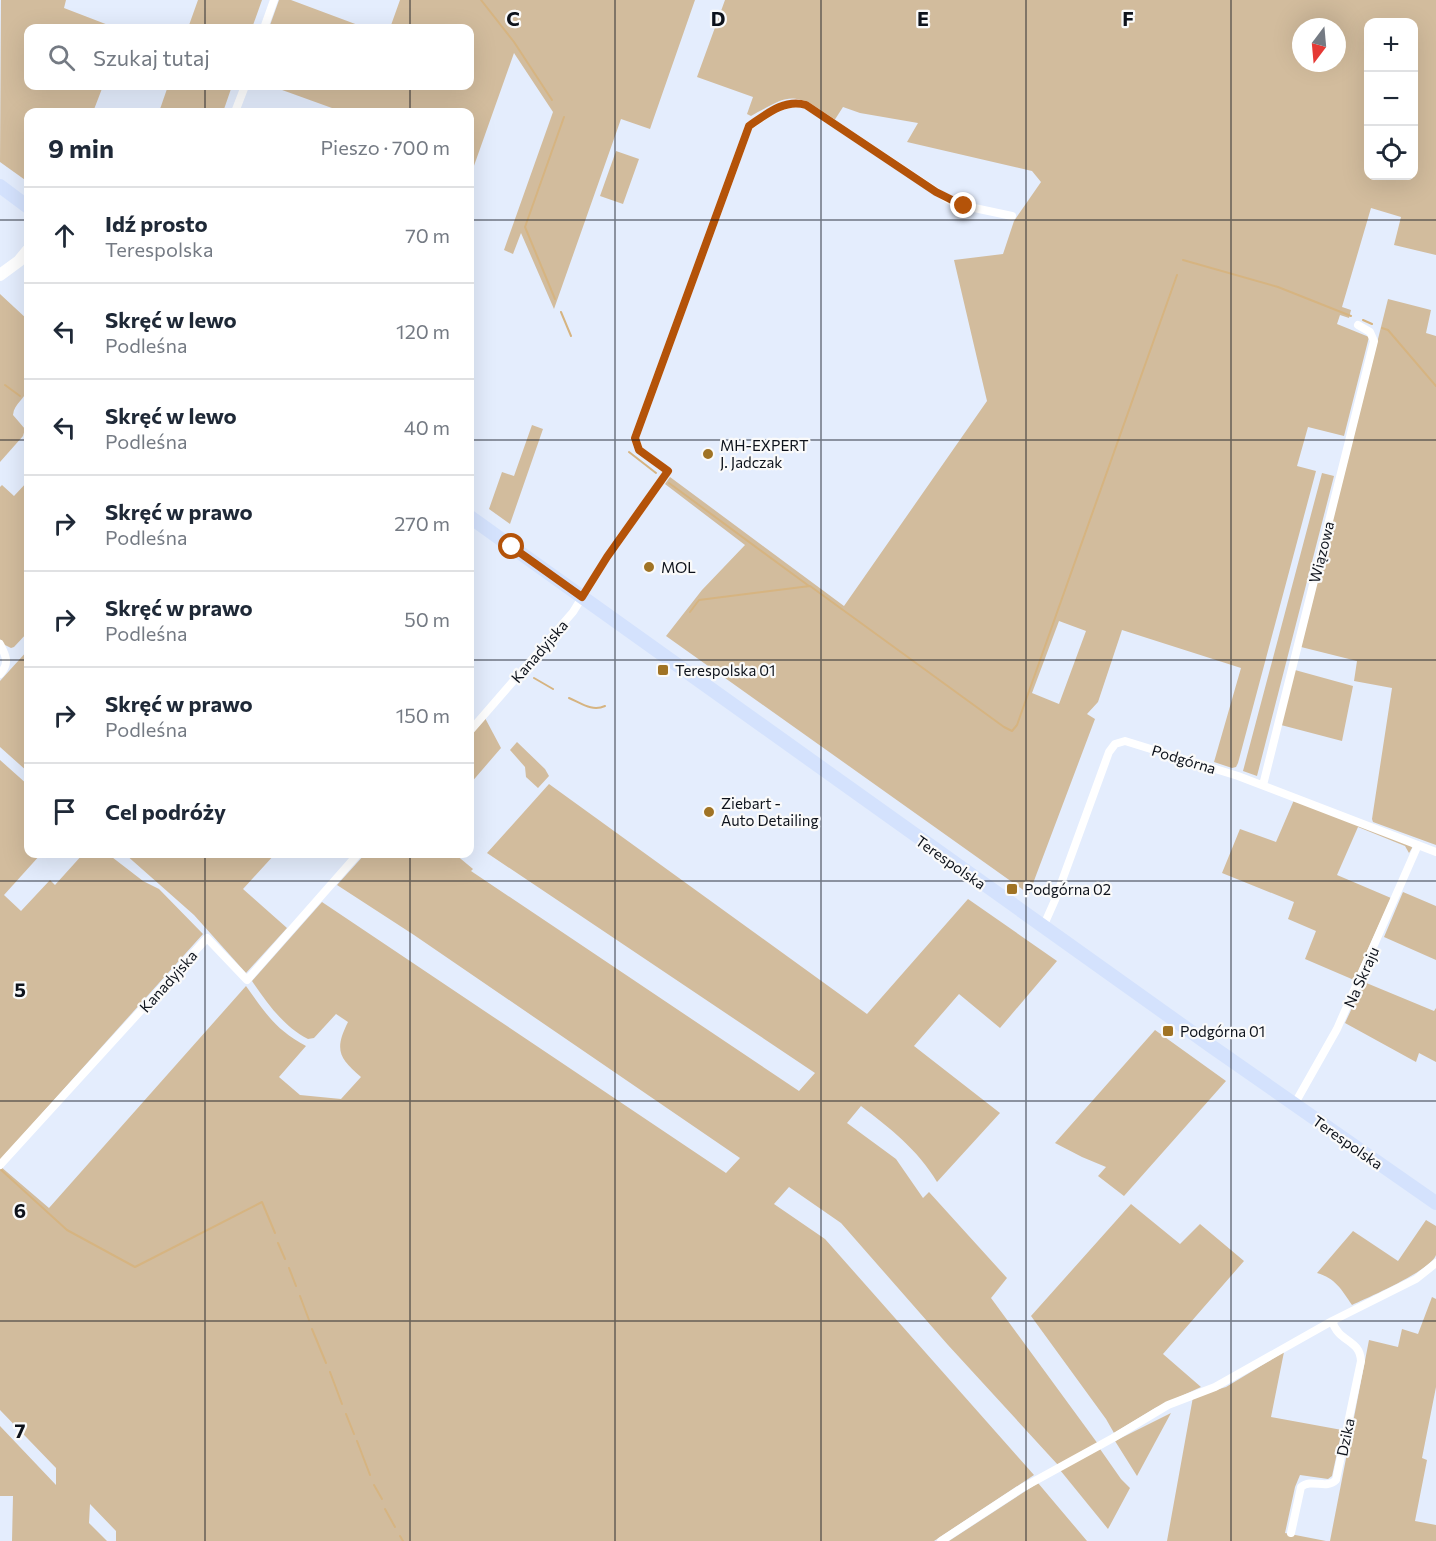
<!DOCTYPE html>
<html lang="pl">
<meta charset="utf-8">
<style>
:root{--surface:#fff;--page:#f6f6f7;--text:#1f2937;--muted:#747a83;--line:#e0e1e3}
body{margin:0;font-family:Commissioner,sans-serif;background:var(--page);color:var(--text)}
.controls{position:absolute;right:18px;top:18px;display:grid;overflow:hidden;border-radius:12px;box-shadow:0 6px 24px #0002}
.controls button{width:54px;height:54px;display:grid;place-items:center;padding:0;border:0;border-bottom:2px solid var(--line);background:var(--surface);color:var(--text);font:30px sans-serif}
.compass{position:absolute;left:1292px;top:18px;width:54px;height:54px;border-radius:50%;background:var(--surface);box-shadow:0 6px 24px #0002;rotate:196deg}
.stop{position:absolute;width:18px;height:18px;margin:-14px;border:4px solid #b45309;border-radius:50%;background:#fff}
.stop.end{background:#b45309;border-color:#fff;box-shadow:0 2px 6px #0008}
.list{margin:0;padding:0;list-style:none}
h2{display:flex;justify-content:space-between;align-items:center;height:78px;margin:0;padding:0 24px;font-size:26px}
h2 small{font-size:20px;font-weight:400;color:var(--muted)}
.list li{display:grid;grid-template-columns:39px 1fr auto;gap:18px;align-items:center;box-sizing:border-box;height:96px;padding:0 24px;border-top:2px solid var(--line)}
.list b{display:block;font-size:22px;white-space:nowrap}
.list p{margin:0;font-size:20px;white-space:nowrap;color:var(--muted)}
.list em{font-size:20px;font-style:normal;color:var(--muted)}
.icon{flex:none;width:33px;height:33px;fill:none;stroke:currentColor;stroke-width:2;stroke-linecap:round;stroke-linejoin:round}
.map{position:relative;flex:none;width:1436px;height:1541px;overflow:hidden}
.search{position:absolute;background:var(--surface);box-shadow:0 6px 24px #0002;left:24px;top:24px;width:450px;height:66px;display:flex;align-items:center;gap:15px;box-sizing:border-box;padding:0 21px;border-radius:12px;color:var(--muted);font-size:22px}
.panel{position:absolute;background:var(--surface);box-shadow:0 6px 24px #0002;left:24px;top:108px;width:450px;height:750px;border-radius:12px}
.map>svg:first-child{display:block}
</style>
<div class="map">
<svg width="1436" height="1541" viewBox="0 0 1436 1541">
<rect width="100%" height="100%" fill="#e4edfd"/>
<path fill="#d2bc9d" fill-rule="evenodd" d="M 1,0 L 66,0 L 64,8 L 116,28 L 28,28 L 28,86 L 103,86 L 93,112 L 28,112 L 28,182 L 0,162 Z
M 198,0 L 262,0 L 252,28 L 188,28 Z
M 279,0 L 291,0 L 366,28 L 269,28 Z
M 400,0 L 695,0 L 650,129 L 621,119 L 554,309 L 521,233 L 513,254 L 504,250 L 553,112 L 514,53 L 470,177 L 470,112 L 343,112 L 271,86 L 470,86 L 470,28 L 390,28 Z
M 725,0 L 1436,0 L 1436,255 L 1394,245 L 1401,217 L 1371,208 L 1342,307 L 1351,310 L 1349,318 L 1340,315 L 1337,324 L 1369,337 L 1344,436 L 1308,427 L 1297,466 L 1316,471 L 1238,763 L 1236,767 L 1232,768 L 1214,762 L 1241,668 L 1122,630 L 1098,702 L 1087,714 L 1095,719 L 1029,894 L 666,636 L 702,590 L 745,545 L 665,484 L 670,477 L 844,606 L 987,401 L 954,260 L 1003,254 L 1014,221 L 1041,182 L 1032,171 L 907,142 L 918,123 L 860,113 L 843,107 L 834,121 C 793,92 794,92 751,116 L 747,114 L 753,97 L 697,77 ZM 1368,22 L 1414,22 L 1414,176 L 1368,176 ZM 1301,27 L 1337,27 L 1337,63 L 1301,63 ZM 1059,621 L 1086,631 L 1059,704 L 1032,693 Z
M 168,86 L 232,86 L 223,112 L 159,112 Z
M 616,151 L 639,159 L 623,204 L 600,196 Z
M 0,294 L 28,320 L 28,387 C 26,399 14,403 13,415 L 25,429 L 23,436 L 0,462 Z
M 1388,299 L 1431,310 L 1426,333 L 1436,336 L 1436,845 L 1373,822 L 1372,819 L 1392,688 L 1354,681 L 1357,661 L 1301,647 Z
M 532,425 L 543,429 L 510,524 L 489,509 L 502,472 L 514,476 Z
M 1322,473 L 1334,476 L 1257,776 L 1243,771 Z
M 28,481 L 28,632 L 14,647 L 11,648 L 3,644 L 0,639 L 0,487 L 2,485 L 14,496 Z
M 28,650 L 28,772 L 0,747 L 0,681 Z
M 1295,670 L 1353,686 L 1342,741 L 1281,725 Z
M 485,718 L 501,748 L 470,784 L 470,735 Z
M 517,742 L 545,769 L 549,776 L 538,788 L 526,777 L 525,767 L 510,750 Z
M 0,760 L 28,785 L 28,854 L 41,854 L 4,895 L 21,911 L 50,880 L 55,885 L 83,854 L 108,854 L 143,881 L 159,889 L 203,934 L 0,1160 Z
M 549,784 L 867,1014 L 968,899 L 1057,961 L 1000,1028 L 959,994 L 914,1046 L 1000,1113 L 937,1182 C 918,1150 890,1128 861,1106 L 847,1123 L 896,1159 L 923,1198 L 929,1192 L 1007,1278 L 991,1298 L 1098,1444 L 1058,1465 L 948,1345 L 841,1223 L 789,1187 L 774,1204 L 825,1239 L 1034,1475 L 934,1541 L 116,1541 L 116,1531 L 90,1504 L 89,1523 L 107,1541 L 12,1541 L 13,1496 L 0,1496 L 0,1426 L 56,1485 L 56,1468 L 0,1410 L 0,1166 L 49,1208 L 246,986 C 266,1014 276,1030 306,1046 L 279,1077 L 300,1095 L 341,1099 L 361,1077 C 339,1058 334,1050 348,1022 L 336,1014 L 314,1038 L 308,1039 C 283,1026 268,1004 252,981 L 322,902 L 726,1173 L 740,1158 L 414,935 L 337,885 L 365,854 L 455,854 L 473,869 L 471,871 L 799,1091 L 815,1073 L 487,853 Z
M 1294,800 L 1411,844 L 1412,848 L 1409,853 L 1405,846 L 1358,827 L 1337,875 L 1391,898 L 1354,980 L 1305,959 L 1316,931 L 1288,919 L 1294,902 L 1222,873 L 1240,829 L 1276,842 Z
M 125,854 L 275,854 L 243,889 L 287,928 L 246,973 L 194,915 Z
M 1403,892 L 1436,906 L 1436,960 L 1384,937 Z
M 1364,982 L 1434,1011 L 1436,1008 L 1436,1062 L 1419,1053 L 1416,1062 L 1345,1023 Z
M 1155,1030 L 1226,1081 L 1124,1196 L 1098,1176 L 1106,1167 L 1082,1157 L 1055,1143 Z
M 1131,1204 L 1180,1244 L 1200,1224 L 1244,1261 L 1163,1354 L 1201,1387 L 1155,1408 L 1114,1433 L 1106,1419 L 1031,1316 Z
M 1426,1220 L 1436,1226 C 1436,1234 1436,1247 1436,1255 C 1430,1271 1369,1297 1352,1305 C 1342,1290 1335,1278 1317,1273 L 1353,1231 L 1398,1261 Z
M 1432,1297 L 1436,1299 L 1436,1387 L 1422,1458 L 1427,1460 L 1415,1521 L 1436,1525 L 1436,1541 L 1330,1541 L 1369,1340 L 1398,1347 L 1402,1329 L 1418,1334 Z
M 1284,1352 L 1271,1417 L 1342,1430 L 1332,1476 L 1328,1479 L 1300,1475 L 1295,1487 L 1285,1533 L 1326,1541 L 1167,1541 L 1193,1397 L 1226,1387 Z
M 1171,1413 L 1137,1476 L 1115,1441 Z
M 1100,1449 L 1121,1479 L 1130,1488 L 1108,1529 L 1060,1470 Z
M 1038,1483 L 1087,1541 L 949,1541 Z"/>
<g fill="none" stroke-linecap="round" stroke-linejoin="round">
<path stroke="#d6b481" stroke-width="2" d="M 481,0 L 514,42 L 552,100
M 1183,260 L 1278,287 L 1351,316
M 555,299 L 525,227 L 564,117
M 561,312 L 571,336
M 1363,320 L 1372,324
M 1382,328 L 1388,330 L 1436,386
M 5,385 L 20,396
M 629,452 L 656,473
M 669,483 L 809,586
M 690,612 L 699,600 L 810,586 L 1004,727 L 1012,731 L 1017,725 L 1177,275
M 534,678 L 553,689
M 569,698 C 581,703 592,712 605,706
M 0,1169 L 67,1230 L 135,1267 L 262,1202 L 275,1233
M 278,1243 L 285,1259
M 289,1268 L 296,1286
M 300,1296 L 309,1320
M 312,1329 L 326,1363
M 330,1372 L 342,1404
M 346,1414 L 354,1434
M 357,1441 L 370,1475
M 374,1485 L 382,1499
M 385,1509 L 395,1527
M 400,1536 L 403,1541"/>
<path stroke="#fff" stroke-width="8" d="M 264,28 L 274,0
M 235,112 L 245,86
M 0,644 C 6,656 10,663 0,674
M 470,731 L 573,612 L 607,557 L 668,471 L 639,450 L 635,438 L 749,126 C 765,116 785,98 806,105 L 952,202 L 965,206 L 1012,216
M 1263,785 L 1374,341 L 1370,332 L 1358,325
M 1043,927 L 1055,900 L 1109,752 L 1115,744 L 1125,741 L 1238,776 L 1436,852
M 1294,1105 L 1337,1029 L 1418,845
M 0,1165 L 207,938 L 247,980 L 358,854
M 1291,1533 L 1301,1487 C 1312,1478 1326,1490 1336,1480 L 1361,1361 C 1360,1339 1339,1343 1332,1321
M 941,1541 L 1022,1488 L 1113,1438 L 1168,1405 L 1215,1387 L 1332,1321 L 1416,1279 L 1436,1263"/>
<path stroke="#fff" stroke-width="12" d="M 0,275 L 19,261 L 28,250"/>
<path stroke="#d4e2fd" stroke-width="14" d="M 0,186 L 28,207
M 470,517 L 1211,1046 L 1436,1203"/>
</g>
<g fill="none" stroke-linecap="round" stroke-linejoin="round">
<path stroke="#b45309" stroke-width="8" d="M 512,547 L 582,597 L 607,557 L 668,471 L 639,450 L 635,438 L 749,126 C 765,115 785,98 806,105 L 936,192 L 964,206"/>
</g>
<path fill="none" stroke="#0d121b" stroke-width="1.5" stroke-opacity="0.55" d="M 205,0 L 205,28M 410,0 L 410,28M 615,0 L 615,1541M 821,0 L 821,1541M 1026,0 L 1026,1541M 1231,0 L 1231,1541M 205,86 L 205,112M 410,86 L 410,112M 0,220 L 28,220M 470,220 L 1436,220M 0,440 L 28,440M 470,440 L 1436,440M 0,660 L 28,660M 470,660 L 1436,660M 205,854 L 205,1541M 410,854 L 410,1541M 0,881 L 1436,881M 0,1101 L 1436,1101M 0,1321 L 1436,1321"/>
<g fill="#a07324" stroke="#fafafa" stroke-width="2">
<circle cx="708" cy="454" r="6"/>
<circle cx="649" cy="567" r="6"/>
<rect x="657" y="664" width="12" height="12" rx="3"/>
<circle cx="709" cy="812" r="6"/>
<rect x="1006" y="883" width="12" height="12" rx="3"/>
<rect x="1162" y="1025" width="12" height="12" rx="3"/>
</g>
<g text-anchor="middle" dominant-baseline="central" stroke-width="4.5" stroke-linejoin="round" paint-order="stroke">
<g font-size="15" fill="#0d121b" stroke="#fafafa" text-anchor="start">
<text x="720" y="445">MH-EXPERT<tspan x="720" dy="17">J. Jadczak</tspan></text>
<text x="661" y="567">MOL</text>
<text x="675" y="670">Terespolska 01</text>
<text x="721" y="803">Ziebart -<tspan x="721" dy="17">Auto Detailing</tspan></text>
<text x="1024" y="889">Podgórna 02</text>
<text x="1180" y="1031">Podgórna 01</text>
</g>
<g font-size="15" fill="#0d121b" stroke="#fafafa">
<text transform="translate(1321 552) rotate(-76)">Wiązowa</text>
<text transform="translate(539 651) rotate(-49)">Kanadyjska</text>
<text transform="translate(1184 759) rotate(17)">Podgórna</text>
<text transform="translate(951 862) rotate(35)">Terespolska</text>
<text transform="translate(1361 977) rotate(-66)">Na Skraju</text>
<text transform="translate(168 981) rotate(-48)">Kanadyjska</text>
<text transform="translate(1348 1142) rotate(35)">Terespolska</text>
<text transform="translate(1345 1437) rotate(-78)">Dzika</text>
</g>
</g>
<g font-size="20" text-anchor="middle" font-weight="bold" fill="#0d121b" stroke="#fafafa" stroke-width="4.5" stroke-linejoin="round" paint-order="stroke">
<text x="513" y="26">C</text>
<text x="718" y="26">D</text>
<text x="923" y="26">E</text>
<text x="1128" y="26">F</text>
<text x="20" y="997">5</text>
<text x="20" y="1218">6</text>
<text x="20" y="1438">7</text>
</g>
</svg>
<div class="controls">
<button>+</button>
<button>−</button>
<button><svg class="icon" aria-label="locate" viewBox="0 0 24 24"><circle cx="12" cy="12" r="6"/><path d="M12 2v4M12 18v4M2 12h4M18 12h4"/></svg></button>
</div>
<svg class="compass" viewBox="-18 -18 36 36"><path d="M0-13l5 13h-10z" fill="#e53935"/><path d="M0 13l5-13h-10z" fill="#747a83"/></svg>
<div class="stop" style="left:512px;top:547px"></div>
<div class="stop end" style="left:964px;top:206px"></div>
<div class="search"><svg class="icon" aria-label="search" viewBox="0 0 24 24"><circle cx="10" cy="10" r="6"/><path d="M15 15l6 6"/></svg>Szukaj tutaj</div>
<section class="panel">
<h2>9 min<small>Pieszo · 700 m</small></h2>
<ul class="list">
<li><svg class="icon" aria-label="ahead" viewBox="0 0 24 24"><path d="M12 20V5M6 11l6-6 6 6"/></svg><div><b>Idź prosto</b><p>Terespolska</p></div><em>70 m</em></li>
<li><svg class="icon" aria-label="left" viewBox="0 0 24 24"><path d="M17 20v-9H6M10 6l-5 5 5 5"/></svg><div><b>Skręć w lewo</b><p>Podleśna</p></div><em>120 m</em></li>
<li><svg class="icon" aria-label="left" viewBox="0 0 24 24"><path d="M17 20v-9H6M10 6l-5 5 5 5"/></svg><div><b>Skręć w lewo</b><p>Podleśna</p></div><em>40 m</em></li>
<li><svg class="icon" aria-label="right" viewBox="0 0 24 24"><path d="M7 20v-9h11M14 6l5 5-5 5"/></svg><div><b>Skręć w prawo</b><p>Podleśna</p></div><em>270 m</em></li>
<li><svg class="icon" aria-label="right" viewBox="0 0 24 24"><path d="M7 20v-9h11M14 6l5 5-5 5"/></svg><div><b>Skręć w prawo</b><p>Podleśna</p></div><em>50 m</em></li>
<li><svg class="icon" aria-label="right" viewBox="0 0 24 24"><path d="M7 20v-9h11M14 6l5 5-5 5"/></svg><div><b>Skręć w prawo</b><p>Podleśna</p></div><em>150 m</em></li>
<li><svg class="icon" aria-label="arrive" viewBox="0 0 24 24"><path d="M6 21V4h12l-3 4 3 4H6"/></svg><div><b>Cel podróży</b></div></li>
</ul>
</section>
</div>
